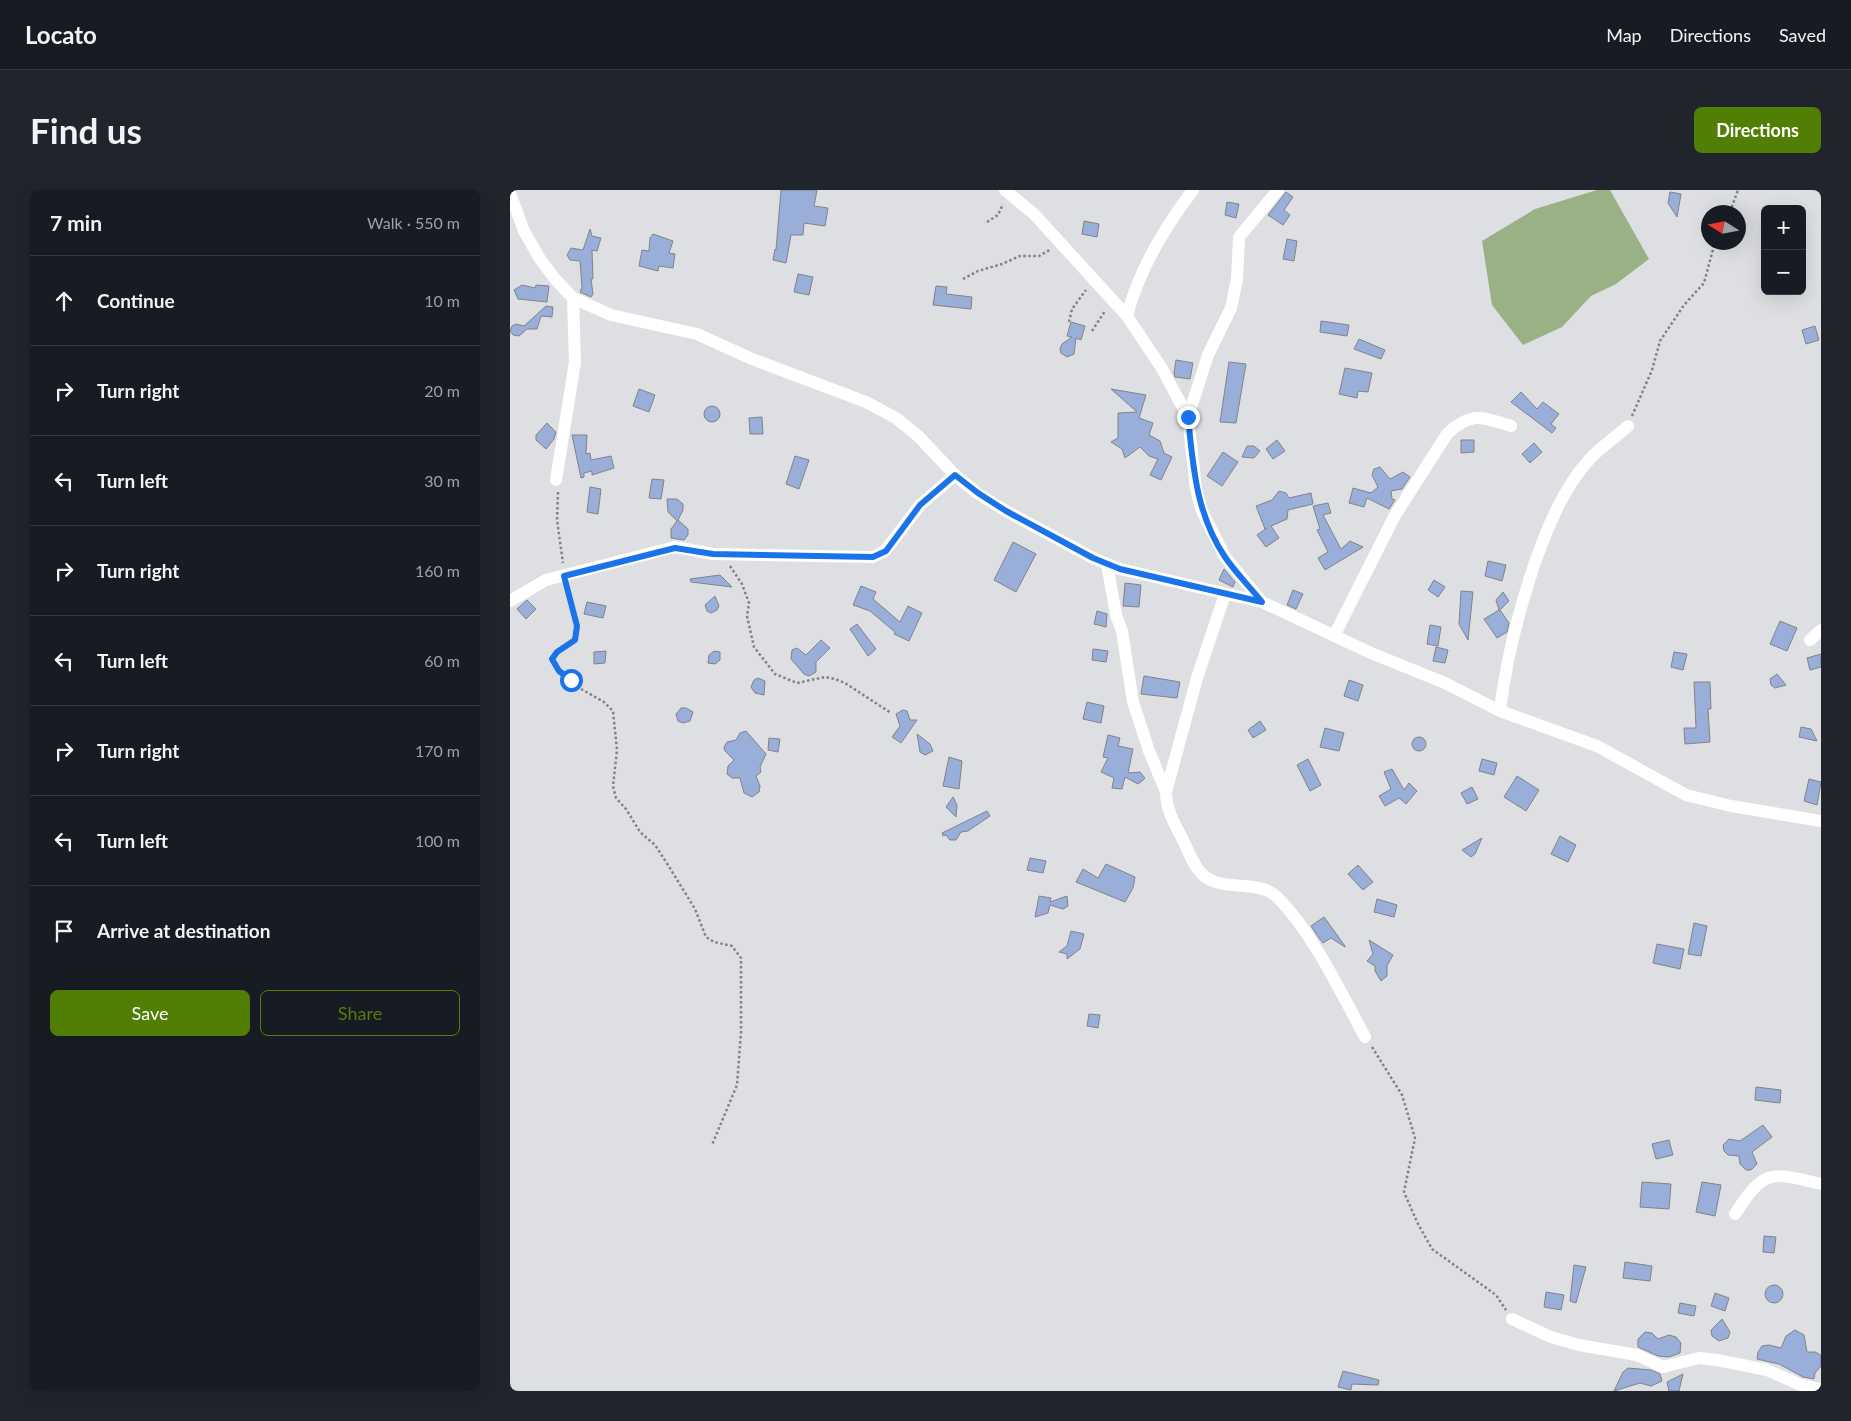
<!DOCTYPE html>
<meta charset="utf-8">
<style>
:root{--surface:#171b24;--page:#20242c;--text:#f1f3f6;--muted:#9ea1a6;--line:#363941;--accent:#517e05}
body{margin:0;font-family:Lato,sans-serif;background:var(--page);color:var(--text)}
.controls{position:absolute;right:15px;top:15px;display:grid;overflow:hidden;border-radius:8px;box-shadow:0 5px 20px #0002}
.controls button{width:45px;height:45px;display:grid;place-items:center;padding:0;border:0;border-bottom:1px solid var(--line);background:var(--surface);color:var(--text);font:25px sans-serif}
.compass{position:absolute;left:1191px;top:15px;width:45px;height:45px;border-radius:50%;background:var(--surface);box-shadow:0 5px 20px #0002;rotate:281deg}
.stop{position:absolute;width:15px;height:15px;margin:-11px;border:4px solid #1a73e8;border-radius:50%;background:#fff}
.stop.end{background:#1a73e8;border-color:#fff;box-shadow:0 1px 5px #0008}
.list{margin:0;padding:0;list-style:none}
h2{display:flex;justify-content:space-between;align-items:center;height:65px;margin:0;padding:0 20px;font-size:21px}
h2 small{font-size:16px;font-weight:400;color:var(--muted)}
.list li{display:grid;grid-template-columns:32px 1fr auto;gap:15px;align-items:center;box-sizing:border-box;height:90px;padding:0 20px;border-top:1px solid var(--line)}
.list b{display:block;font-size:19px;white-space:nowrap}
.list em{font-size:16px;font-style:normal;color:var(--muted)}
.actions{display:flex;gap:10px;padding:15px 20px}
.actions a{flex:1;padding:11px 0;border:1px solid var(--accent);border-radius:8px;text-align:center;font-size:18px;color:var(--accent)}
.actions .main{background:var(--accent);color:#fff}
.icon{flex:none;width:28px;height:28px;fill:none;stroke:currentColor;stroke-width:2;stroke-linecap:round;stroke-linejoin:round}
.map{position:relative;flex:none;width:1311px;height:1201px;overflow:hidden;border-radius:8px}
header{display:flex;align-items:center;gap:30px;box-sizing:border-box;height:70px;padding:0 25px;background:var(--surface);border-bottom:1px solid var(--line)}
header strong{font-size:24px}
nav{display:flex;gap:28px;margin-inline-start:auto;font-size:18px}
.intro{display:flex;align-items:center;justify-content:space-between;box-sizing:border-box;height:120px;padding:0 30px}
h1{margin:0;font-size:35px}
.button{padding:12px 22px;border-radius:8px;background:var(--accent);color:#fff;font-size:18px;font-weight:700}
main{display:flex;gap:30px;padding:0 30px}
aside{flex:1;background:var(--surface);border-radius:8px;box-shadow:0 5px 20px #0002}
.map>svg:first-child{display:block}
</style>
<header>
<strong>Locato</strong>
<nav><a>Map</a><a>Directions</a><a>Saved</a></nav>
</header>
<div class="intro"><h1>Find us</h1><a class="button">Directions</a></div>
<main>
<aside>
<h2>7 min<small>Walk · 550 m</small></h2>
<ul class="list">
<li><svg class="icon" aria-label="ahead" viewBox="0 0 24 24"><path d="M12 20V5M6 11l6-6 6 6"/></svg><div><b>Continue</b></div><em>10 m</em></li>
<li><svg class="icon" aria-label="right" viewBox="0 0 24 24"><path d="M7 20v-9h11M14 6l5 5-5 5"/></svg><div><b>Turn right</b></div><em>20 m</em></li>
<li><svg class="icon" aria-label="left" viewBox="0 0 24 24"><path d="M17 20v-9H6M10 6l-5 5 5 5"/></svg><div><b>Turn left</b></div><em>30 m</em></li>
<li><svg class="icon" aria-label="right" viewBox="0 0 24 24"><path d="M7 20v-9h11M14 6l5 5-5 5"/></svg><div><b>Turn right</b></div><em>160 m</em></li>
<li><svg class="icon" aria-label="left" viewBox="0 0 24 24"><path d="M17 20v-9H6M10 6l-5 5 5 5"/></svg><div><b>Turn left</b></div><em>60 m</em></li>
<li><svg class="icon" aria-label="right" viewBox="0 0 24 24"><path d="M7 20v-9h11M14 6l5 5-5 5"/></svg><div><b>Turn right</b></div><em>170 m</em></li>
<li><svg class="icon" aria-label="left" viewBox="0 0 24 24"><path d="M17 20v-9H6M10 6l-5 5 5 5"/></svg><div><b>Turn left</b></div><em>100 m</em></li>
<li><svg class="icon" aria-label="arrive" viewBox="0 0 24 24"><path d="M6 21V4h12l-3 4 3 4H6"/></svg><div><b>Arrive at destination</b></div></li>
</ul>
<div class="actions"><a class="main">Save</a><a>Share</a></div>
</aside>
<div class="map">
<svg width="1311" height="1201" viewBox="0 0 1311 1201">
<rect width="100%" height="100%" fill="#dddfe3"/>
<path fill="#99b184" d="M 1087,0 L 1100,0 L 1139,69 L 1106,94 L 1081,106 L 1052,137 L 1013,155 L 982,115 L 972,51 L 1025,19 Z"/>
<path fill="#9aaeda" stroke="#818386" d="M 271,0 L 307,0 L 304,16 L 318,18 L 315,36 L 294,33 L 293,45 L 281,45 L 276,73 L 263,70 L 265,59 L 266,60 Z
M 776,2 L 783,7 L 774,20 L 780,25 L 773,35 L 758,25 Z
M 1160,2 L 1171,4 L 1167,27 L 1158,13 Z
M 717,12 L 729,14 L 726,28 L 715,25 Z
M 574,31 L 589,34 L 587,47 L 572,44 Z
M 80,39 L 82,46 L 91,48 L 87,61 L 82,60 L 83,89 L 81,89 L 83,104 L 81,107 L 70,102 L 72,97 L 70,71 L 60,70 L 57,65 L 61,58 L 73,60 Z
M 143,44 L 163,51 L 159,63 L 165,64 L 163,78 L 149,76 L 148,81 L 129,76 L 132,60 L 139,61 L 140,48 Z
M 777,49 L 787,51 L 784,71 L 773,69 Z
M 288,84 L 303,87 L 299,105 L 284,102 Z
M 12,95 L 25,98 L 26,95 L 39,96 L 37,112 L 8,109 L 4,100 Z
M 426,96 L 437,97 L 436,104 L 462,107 L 461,119 L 423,115 Z
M 36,116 L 43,117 L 42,127 L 31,126 L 27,139 L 17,139 L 9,146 L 3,145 L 0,141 L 2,136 L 6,134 L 14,136 Z
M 811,131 L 839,135 L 837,146 L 810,142 Z
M 561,132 L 575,136 L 571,150 L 566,148 L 564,164 L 557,167 L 551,163 L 550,159 L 552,154 L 562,147 L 557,146 Z
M 1305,136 L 1309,150 L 1296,154 L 1292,140 Z
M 849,149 L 875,160 L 871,169 L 844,159 Z
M 666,170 L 683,173 L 680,189 L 665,187 L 664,183 Z
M 719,172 L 736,174 L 726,233 L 710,232 Z
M 835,178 L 862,183 L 858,202 L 848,201 L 847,208 L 829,204 Z
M 129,199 L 145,205 L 139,222 L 123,216 Z
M 601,199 L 636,205 L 629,228 L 643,233 L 639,245 L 650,251 L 654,263 L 662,267 L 651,290 L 640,285 L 648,269 L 639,266 L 630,257 L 615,268 L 612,259 L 601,252 L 608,248 L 608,223 L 627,222 Z
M 1011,202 L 1027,219 L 1033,212 L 1049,224 L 1041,234 L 1046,238 L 1042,243 L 1001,212 Z
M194 224a8 8 0 1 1 16 0a8 8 0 1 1-16 0Z
M 252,227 L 253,244 L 240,244 L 239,228 Z
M 37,233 L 46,242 L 44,249 L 36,259 L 26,250 L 26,245 Z
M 62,245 L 77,245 L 76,264 L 80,263 L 81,270 L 101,266 L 104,278 L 82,285 L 82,281 L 74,283 L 74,287 L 71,288 Z
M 767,250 L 775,261 L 763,269 L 756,259 Z
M 951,250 L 964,250 L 964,262 L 951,263 Z
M 1024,253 L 1032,262 L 1020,273 L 1012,264 Z
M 737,256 L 744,256 L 750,261 L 744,268 L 732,267 Z
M 713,262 L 728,272 L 712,296 L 697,286 Z
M 285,266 L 299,270 L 289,299 L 276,294 Z
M 870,277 L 880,289 L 893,282 L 900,287 L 892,299 L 881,301 L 882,309 L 885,310 L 879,319 L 857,308 L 854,317 L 839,313 L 843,298 L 861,303 L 868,297 L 862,285 L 864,279 Z
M 142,289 L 154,290 L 151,309 L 139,308 Z
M 80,297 L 91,299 L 88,324 L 77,322 Z
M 769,301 L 776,303 L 779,308 L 801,303 L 803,314 L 778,320 L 777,329 L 761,336 L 769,348 L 756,357 L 747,345 L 757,338 L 755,339 L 746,316 L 762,310 Z
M 157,309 L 167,309 L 173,314 L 173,320 L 168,330 L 178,339 L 178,345 L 174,350 L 161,348 L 161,339 L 167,331 L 158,322 Z
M 818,313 L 821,323 L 813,325 L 831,359 L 840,351 L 853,357 L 815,380 L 808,368 L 818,362 L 807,340 L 810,339 L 803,316 Z
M 503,352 L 526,364 L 506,402 L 484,390 Z
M 978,371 L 996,375 L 992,391 L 975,386 Z
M 714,379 L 725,392 L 723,397 L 709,390 Z
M 210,385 L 222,397 L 181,392 L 180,389 Z
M 924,390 L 935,397 L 928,407 L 918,400 Z
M 615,393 L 631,395 L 629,417 L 613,416 Z
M 351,396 L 366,402 L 363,409 L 390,432 L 398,416 L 412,423 L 399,451 L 384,444 L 385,442 L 360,421 L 343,415 Z
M 783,400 L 793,404 L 786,419 L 777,415 Z
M 951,401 L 963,402 L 958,450 L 949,434 Z
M 993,402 L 999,411 L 990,420 L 999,433 L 997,442 L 987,448 L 974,429 L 989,420 L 986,410 Z
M 205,406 L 209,416 L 207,420 L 201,423 L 197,421 L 195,415 Z
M 17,410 L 26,419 L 16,429 L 7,419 Z
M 77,412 L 96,416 L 93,428 L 74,424 Z
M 587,421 L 597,424 L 596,437 L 584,434 Z
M 1270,431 L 1287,438 L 1277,461 L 1260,454 Z
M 347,434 L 366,459 L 358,466 L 340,439 Z
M 920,435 L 931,437 L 928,456 L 917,454 Z
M 311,450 L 320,458 L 306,472 L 306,482 L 299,486 L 294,484 L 281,469 L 282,460 L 287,458 L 296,465 Z
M 926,457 L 938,460 L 935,473 L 923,471 Z
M 583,459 L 598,461 L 596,472 L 582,470 Z
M 96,461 L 95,473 L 84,474 L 84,462 Z
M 204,461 L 210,462 L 210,470 L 205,474 L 198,473 L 199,465 Z
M 1164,462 L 1177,464 L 1173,480 L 1161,477 Z
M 1311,464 L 1311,477 L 1300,480 L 1297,468 Z
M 1267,484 L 1276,495 L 1265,498 L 1261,495 L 1260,489 Z
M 634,486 L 670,492 L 667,508 L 631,504 Z
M 248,488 L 255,491 L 254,505 L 245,503 L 241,497 L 244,490 Z
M 839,490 L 853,495 L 848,511 L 834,506 Z
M 1184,492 L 1200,492 L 1201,519 L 1198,519 L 1200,552 L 1175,554 L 1174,538 L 1186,538 Z
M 577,512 L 594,516 L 591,533 L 573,529 Z
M 176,518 L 183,522 L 180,531 L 173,533 L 168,531 L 166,524 L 171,518 Z
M 393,520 L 397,521 L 400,530 L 407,530 L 391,553 L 382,547 L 390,536 L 386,524 Z
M 750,531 L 756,540 L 743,548 L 738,540 Z
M 1291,537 L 1301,539 L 1307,551 L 1289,547 Z
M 815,538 L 834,543 L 829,561 L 810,557 Z
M 236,541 L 256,564 L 250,577 L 251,582 L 246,586 L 250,596 L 249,602 L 242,607 L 234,603 L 230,588 L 222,588 L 217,584 L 218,576 L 224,570 L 215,561 L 214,557 L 217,552 L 226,550 L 230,543 Z
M 407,544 L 420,554 L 423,561 L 415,565 L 410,562 Z
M 598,545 L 610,548 L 608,556 L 623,559 L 618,583 L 630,582 L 635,588 L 632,591 L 628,594 L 615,587 L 612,599 L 602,598 L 604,588 L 591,582 L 598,568 L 593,567 Z
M902 554a7 7 0 1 1 14 0a7 7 0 1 1-14 0Z
M 259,548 L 270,549 L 268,562 L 258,560 Z
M 439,567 L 452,571 L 449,599 L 433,596 Z
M 798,569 L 811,595 L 800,601 L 787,575 Z
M 972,569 L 987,573 L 984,585 L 969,581 Z
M 882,579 L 894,600 L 899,593 L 907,601 L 896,614 L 889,608 L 875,616 L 869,606 L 881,599 L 874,582 Z
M 1007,586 L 1029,600 L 1016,621 L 994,607 Z
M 1299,589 L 1311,592 L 1307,615 L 1294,611 Z
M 962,597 L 968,609 L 957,614 L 951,603 Z
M 443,607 L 447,615 L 446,627 L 436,617 Z
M 477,621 L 480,626 L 458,641 L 451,642 L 446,650 L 440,650 L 436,645 L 433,646 L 432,643 Z
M 1050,646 L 1066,655 L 1058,672 L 1041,664 Z
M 972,648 L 965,664 L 961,667 L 952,660 Z
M 520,668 L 536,671 L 533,683 L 517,680 Z
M 596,674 L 625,687 L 623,698 L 615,712 L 566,692 L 573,679 L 588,688 Z
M 848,675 L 863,692 L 853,700 L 838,684 Z
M 529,706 L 541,708 L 540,712 L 557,706 L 558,716 L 553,719 L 540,715 L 538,723 L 525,727 Z
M 867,709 L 887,715 L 884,727 L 864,722 Z
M 814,727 L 835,756 L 835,757 L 821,748 L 813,753 L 809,748 L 801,736 Z
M 1184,733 L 1197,736 L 1191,766 L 1178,764 Z
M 561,741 L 574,744 L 570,759 L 557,769 L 557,764 L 549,762 L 557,756 Z
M 859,750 L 883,765 L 877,776 L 877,786 L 871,791 L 865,781 L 865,776 L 857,771 L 863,764 Z
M 1147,754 L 1174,759 L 1170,779 L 1143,773 Z
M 579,824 L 590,825 L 588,838 L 577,836 Z
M 1246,897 L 1271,900 L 1270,913 L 1245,910 Z
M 1253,935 L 1262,947 L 1242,962 L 1247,974 L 1241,980 L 1236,980 L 1230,974 L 1229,966 L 1218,965 L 1214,961 L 1213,955 L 1219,949 L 1230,951 Z
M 1159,950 L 1163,965 L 1146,969 L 1142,954 Z
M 1132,992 L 1161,994 L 1159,1019 L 1130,1017 Z
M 1192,992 L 1211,995 L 1205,1026 L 1186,1022 Z
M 1254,1046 L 1266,1047 L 1264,1063 L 1253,1062 Z
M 1115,1072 L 1142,1076 L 1140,1091 L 1113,1088 Z
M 1064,1075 L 1076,1077 L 1066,1113 L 1060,1111 Z
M1255 1104a9 9 0 1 1 18 0a9 9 0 1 1-18 0Z
M 1036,1102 L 1054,1105 L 1051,1120 L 1034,1117 Z
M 1205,1103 L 1219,1108 L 1215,1121 L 1201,1116 Z
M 1170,1113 L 1186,1116 L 1184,1126 L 1168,1123 Z
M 1212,1129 L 1220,1142 L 1218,1148 L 1209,1151 L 1202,1146 L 1201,1140 Z
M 1285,1140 L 1294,1145 L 1297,1162 L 1305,1162 L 1311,1165 L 1311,1176 L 1305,1183 L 1304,1189 L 1293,1187 L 1269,1174 L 1247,1169 L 1248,1162 L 1252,1156 L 1259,1155 L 1271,1158 L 1276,1146 Z
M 1135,1142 L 1142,1143 L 1148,1149 L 1159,1145 L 1166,1147 L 1171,1153 L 1170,1163 L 1159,1167 L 1148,1166 L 1128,1157 L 1128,1149 Z
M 1118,1178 L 1141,1180 L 1150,1184 L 1152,1191 L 1141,1196 L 1130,1193 L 1104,1201 L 1113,1182 Z
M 833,1181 L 869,1190 L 868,1195 L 842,1194 L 841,1200 L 828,1197 Z
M 1173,1184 L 1169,1201 L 1159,1201 L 1157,1192 Z"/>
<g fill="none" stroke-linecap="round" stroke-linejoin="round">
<path stroke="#808285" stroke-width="2.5" stroke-dasharray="2.5 2.5" stroke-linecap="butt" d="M 1220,22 L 1228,0
M 477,32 L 488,25 L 493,14
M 453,89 L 468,81 L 492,74 L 510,66 L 529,66 L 541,59
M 559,132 L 562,119 L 576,100
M 582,141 L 595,121
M 1122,226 L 1142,180 L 1150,151 L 1174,115 L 1194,93 L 1205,52
M 48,302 L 47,330 L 53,373
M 220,376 L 232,394 L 239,413 L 237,426 L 244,457 L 265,484 L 287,493 L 315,487 L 325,489 L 335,493 L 381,523
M 57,398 L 67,436 L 65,450 L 47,462 L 43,469 L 49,481 L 71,499 L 94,512 L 103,521 L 107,560 L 103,596 L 106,608 L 116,619 L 130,642 L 145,655 L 158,675 L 185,719 L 196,747 L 204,752 L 222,756 L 231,768 L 231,842 L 227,895 L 202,955
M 862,857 L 892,905 L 905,948 L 894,1002 L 907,1032 L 922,1059 L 986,1105 L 996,1120"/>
<path stroke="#fff" stroke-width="12" d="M 495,0 L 524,24 L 617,126 L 651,177 L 678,227
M 0,3 L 14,41 L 30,69 L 45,89 L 63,108 L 101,125 L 187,144 L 242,169 L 356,212 L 386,228 L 408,246 L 445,285 L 467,303 L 496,321 L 583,368 L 610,379 L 752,412 L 861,463 L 935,493 L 990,521 L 1087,556 L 1176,605 L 1221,616 L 1311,631
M 617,126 C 629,79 654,38 683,0
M 46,290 L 65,172 L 63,108
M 597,374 L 606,425 L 612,441 L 623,512 L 639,561 L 656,602
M 715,404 L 687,488 L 656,602 C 656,619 664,633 672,648 C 678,660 683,676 693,685 C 713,703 750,688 768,708 C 803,743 831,803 855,847
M 0,411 L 36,390 L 165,357 L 203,364 L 363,367 L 375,361 L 410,315 L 445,285
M 752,412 L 715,367 L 692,321 L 686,299 L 678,227 L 698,165 L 721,118 L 727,89 L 729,47 L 768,0
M 824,446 L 884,327 L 937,244 C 961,221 971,227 1001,236
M 1300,450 L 1311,440
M 990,521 C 998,453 1031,322 1078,271 C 1089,258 1105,248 1118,236
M 1225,1024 C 1255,978 1260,982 1311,994
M 1002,1129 L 1041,1147 L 1069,1155 L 1127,1165 L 1153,1177 L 1189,1168 L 1207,1170 L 1257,1180 L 1291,1195 L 1311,1199"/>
</g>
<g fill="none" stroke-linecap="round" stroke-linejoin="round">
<path stroke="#1a73e8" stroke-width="6" d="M 61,490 L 49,481 L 42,469 L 47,462 L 65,450 L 67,436 L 54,386 L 165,358 L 203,364 L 363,367 L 376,361 L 410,315 L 445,285 L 468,303 L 496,321 L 583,368 L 610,379 L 752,412 C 740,397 725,382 715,367 C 686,324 683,276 678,227"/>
</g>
</svg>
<div class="controls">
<button>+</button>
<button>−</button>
</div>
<svg class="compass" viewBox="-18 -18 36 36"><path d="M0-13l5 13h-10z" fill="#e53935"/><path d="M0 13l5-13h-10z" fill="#9ea1a6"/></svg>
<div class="stop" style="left:61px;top:490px"></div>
<div class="stop end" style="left:678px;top:227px"></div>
</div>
</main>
